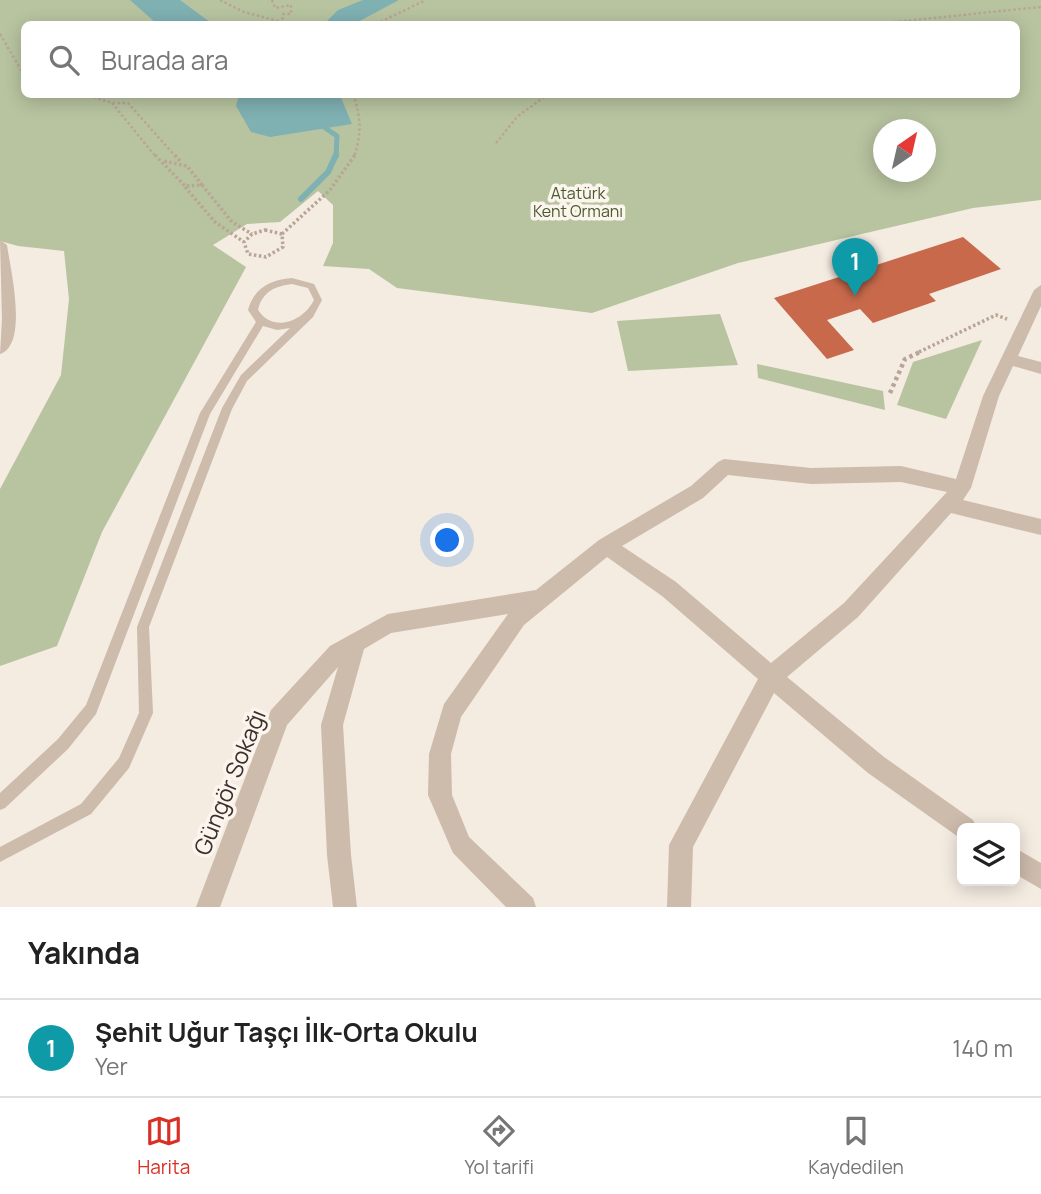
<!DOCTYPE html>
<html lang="tr">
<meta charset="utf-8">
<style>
:root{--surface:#fff;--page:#f6f6f6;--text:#222;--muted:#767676;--line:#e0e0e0;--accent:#d93025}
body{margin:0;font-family:Manrope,sans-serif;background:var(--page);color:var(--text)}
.controls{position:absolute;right:21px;bottom:21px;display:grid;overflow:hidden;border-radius:10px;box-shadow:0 4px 18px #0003}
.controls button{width:63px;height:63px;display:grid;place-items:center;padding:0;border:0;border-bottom:2px solid var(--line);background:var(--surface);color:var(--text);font:35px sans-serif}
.compass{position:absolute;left:873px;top:119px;width:63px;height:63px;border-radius:50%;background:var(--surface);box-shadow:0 4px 18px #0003;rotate:34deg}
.you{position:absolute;left:448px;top:541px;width:24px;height:24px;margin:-18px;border:5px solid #fff;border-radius:50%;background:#1a73e8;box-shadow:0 0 0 10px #1a73e833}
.badge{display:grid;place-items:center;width:46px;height:46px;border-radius:50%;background:var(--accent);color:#fff;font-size:23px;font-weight:700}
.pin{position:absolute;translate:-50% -58px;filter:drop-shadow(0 2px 4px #0008)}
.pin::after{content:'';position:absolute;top:37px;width:24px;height:21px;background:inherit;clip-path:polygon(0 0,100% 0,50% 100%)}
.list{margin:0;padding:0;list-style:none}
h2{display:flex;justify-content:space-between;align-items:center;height:91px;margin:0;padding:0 28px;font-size:30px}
h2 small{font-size:23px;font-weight:400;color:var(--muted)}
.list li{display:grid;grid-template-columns:46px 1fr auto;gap:21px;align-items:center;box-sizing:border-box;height:98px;padding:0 28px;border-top:2px solid var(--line)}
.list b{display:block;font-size:26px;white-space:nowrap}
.list p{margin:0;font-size:23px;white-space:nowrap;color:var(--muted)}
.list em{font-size:23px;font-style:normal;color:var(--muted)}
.icon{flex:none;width:38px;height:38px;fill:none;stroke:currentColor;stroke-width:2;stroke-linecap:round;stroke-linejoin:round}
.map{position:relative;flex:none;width:1041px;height:907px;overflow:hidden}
.search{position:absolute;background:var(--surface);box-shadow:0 4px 18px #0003;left:21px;right:21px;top:21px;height:77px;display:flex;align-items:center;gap:18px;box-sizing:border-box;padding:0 24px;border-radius:10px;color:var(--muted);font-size:26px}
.sheet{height:189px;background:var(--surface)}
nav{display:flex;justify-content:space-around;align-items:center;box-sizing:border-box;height:98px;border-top:2px solid var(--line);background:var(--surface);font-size:19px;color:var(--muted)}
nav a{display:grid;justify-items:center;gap:4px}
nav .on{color:var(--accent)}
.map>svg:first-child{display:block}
</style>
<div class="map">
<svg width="1041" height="907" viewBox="0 0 1041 907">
<rect width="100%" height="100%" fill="#f4ebe1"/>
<path fill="#b8c4a0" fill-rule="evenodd" d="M 0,0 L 1041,0 L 1041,200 L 973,208 L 738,263 L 592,313 L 397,288 L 369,269 L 323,266 L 333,243 L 333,205 L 318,191 L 280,222 L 247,224 L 213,245 L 246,267 L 102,532 L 57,646 L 0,666 L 0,489 L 61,375 L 69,299 L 64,251 L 18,246 L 0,241 ZM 24,24 L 1016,24 L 1016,94 L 24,94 ZM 884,130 L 926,130 L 926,172 L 884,172 Z
M 720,314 L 738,365 L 628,371 L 617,321 Z
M 982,340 L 946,419 L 897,405 L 913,362 Z
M 757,364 L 883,391 L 885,410 L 758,378 Z"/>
<path fill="#7fb0b2" d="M 130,0 L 180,0 L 210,22 L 225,24 L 157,24 Z
M 363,0 L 399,0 L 354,24 L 324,24 L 338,10 Z
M 239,95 L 340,95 L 352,124 L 270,137 L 251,132 L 236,106 Z"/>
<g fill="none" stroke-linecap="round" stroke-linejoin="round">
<path stroke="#7fb0b2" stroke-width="5" d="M 318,123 L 337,136 L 336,157"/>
<path stroke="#7fb0b2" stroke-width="6" d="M 301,199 L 328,172 L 336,155"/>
</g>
<path fill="#c8694b" d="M 963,237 L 1001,269 L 929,294 L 936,301 L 873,323 L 860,309 L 827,320 L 854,350 L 827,359 L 774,298 Z"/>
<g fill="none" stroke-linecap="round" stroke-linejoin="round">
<path stroke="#b9a596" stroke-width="2.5" stroke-dasharray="2.5 2.5" stroke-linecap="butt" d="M 220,0 L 244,12 L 289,24
M 272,0 L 275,8 L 291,5 L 291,14 L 283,14 L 282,23
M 376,24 L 426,0
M 874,24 L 1041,7
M 0,34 L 24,75
M 84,94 L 112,103 L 128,103 L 176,157
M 353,94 C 361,117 362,133 354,157
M 486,94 L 529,94
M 112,103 L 156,157
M 496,143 L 517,117 L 548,94"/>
<path stroke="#b9a596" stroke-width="3.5" stroke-dasharray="2.5 2.5" stroke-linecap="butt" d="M 155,155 L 185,186 L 202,185 L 187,166 L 163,161
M 175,155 L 180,161
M 202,185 L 232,222 L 252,234
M 185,187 L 215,222 L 244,242
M 265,230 L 282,234 L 283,247 L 266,257 L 248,254 L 244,242 L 252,234 Z
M 282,234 L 330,190 L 355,155
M 919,352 L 996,315 L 1007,319"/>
<path stroke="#b9a596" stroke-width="4.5" stroke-dasharray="3.5 3.5" stroke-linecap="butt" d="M 890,393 L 905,359 L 922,351"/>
<path fill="#cdbbac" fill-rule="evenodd" d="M 292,278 L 314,284 L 322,300 L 313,317 L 247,381 L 232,409 L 149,627 L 153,713 L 129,768 L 91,814 L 0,862 L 0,847 L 81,804 L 119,758 L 139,713 L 137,627 L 222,408 L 241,375 L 290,328 L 277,330 L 263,326 L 210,414 L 96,714 L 68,749 L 5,808 L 0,810 L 0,793 L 58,739 L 86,705 L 200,413 L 256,322 L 248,310 C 254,288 270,280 292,278 ZM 292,284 L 308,288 L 314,300 C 303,322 273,333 258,310 C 262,292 275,286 292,284 Z"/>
<path fill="#cdbbac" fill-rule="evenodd" d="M 0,240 L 7,245 C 10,267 29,345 0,354 L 2,319 Z
M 1041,285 L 1041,306 L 1018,356 L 1041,362 L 1041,374 L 1013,366 L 999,396 L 971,488 L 963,500 L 1041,519 L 1041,535 L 951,513 L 858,617 L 787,677 L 884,757 L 973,820 L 977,828 L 962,828 L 962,839 L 957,836 L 868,773 L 774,693 L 693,847 L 691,907 L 667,907 L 669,845 L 758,679 L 662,596 L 607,557 L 524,625 L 461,717 L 451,754 L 452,795 L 469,837 L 533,898 L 536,907 L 506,907 L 453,853 L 428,795 L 429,754 L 444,704 L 508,614 L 391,633 L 364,649 L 343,725 L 351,855 L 357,907 L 333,907 L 327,855 L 321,725 L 338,667 L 287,725 L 220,907 L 196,907 L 271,710 L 330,646 L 388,614 L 536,590 L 599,540 L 691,486 L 718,462 L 724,459 L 811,468 L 901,466 L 956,479 L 983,396 L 1034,290 ZM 728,475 L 811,484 L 901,482 L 947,492 L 844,603 L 771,663 L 676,582 L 622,546 L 703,498 Z
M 1015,848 L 1041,863 L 1041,889 L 1015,874 Z"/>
</g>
<g text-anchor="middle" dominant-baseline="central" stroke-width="7" stroke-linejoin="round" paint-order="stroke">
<g font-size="16" fill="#4a5a2e" stroke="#fbf5ee">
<text x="578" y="193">Atatürk<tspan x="578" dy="18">Kent Ormanı</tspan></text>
</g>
<g font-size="23" fill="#3b302b" stroke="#fbf5ee">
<text transform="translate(229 782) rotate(-68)">Güngör Sokağı</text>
</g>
</g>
</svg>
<div class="controls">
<button><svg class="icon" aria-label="layers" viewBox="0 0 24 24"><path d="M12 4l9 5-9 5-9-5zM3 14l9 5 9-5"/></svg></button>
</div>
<svg class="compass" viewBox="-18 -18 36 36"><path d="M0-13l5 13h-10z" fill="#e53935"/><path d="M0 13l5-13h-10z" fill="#767676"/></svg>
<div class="you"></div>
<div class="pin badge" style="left:855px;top:296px;background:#0f9aa8">1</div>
<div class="search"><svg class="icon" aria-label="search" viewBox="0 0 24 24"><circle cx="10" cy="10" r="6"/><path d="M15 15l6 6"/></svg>Burada ara</div>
</div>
<section class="sheet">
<h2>Yakında<small></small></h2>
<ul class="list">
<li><span class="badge" style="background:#0f9aa8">1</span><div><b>Şehit Uğur Taşçı İlk-Orta Okulu</b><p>Yer</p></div><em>140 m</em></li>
</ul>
</section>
<nav>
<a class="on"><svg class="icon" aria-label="map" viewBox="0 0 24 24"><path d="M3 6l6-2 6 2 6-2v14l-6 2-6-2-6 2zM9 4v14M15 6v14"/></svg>Harita</a>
<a><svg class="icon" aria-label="directions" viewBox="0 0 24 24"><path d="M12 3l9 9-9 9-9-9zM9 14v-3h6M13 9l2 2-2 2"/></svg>Yol tarifi</a>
<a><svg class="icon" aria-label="saved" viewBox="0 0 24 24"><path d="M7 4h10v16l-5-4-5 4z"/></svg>Kaydedilen</a>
</nav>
